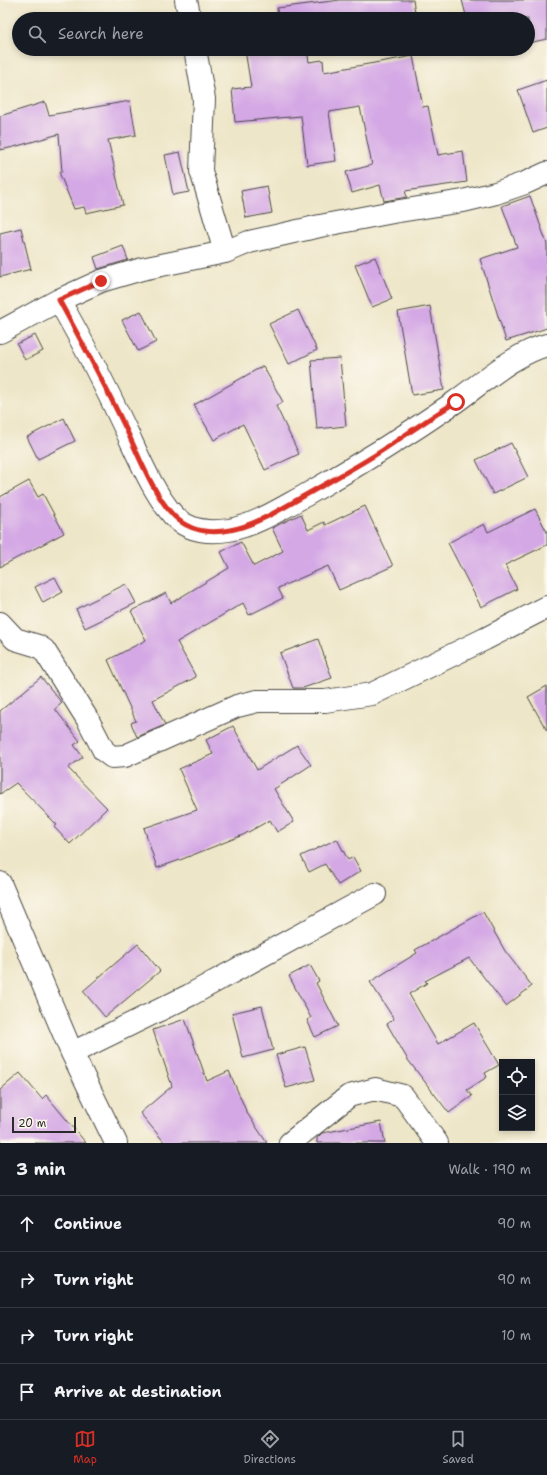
<!DOCTYPE html>
<meta charset="utf-8">
<style>
:root{--surface:#171b24;--page:#20242c;--text:#f1f3f6;--muted:#9ea1a6;--line:#363941;--accent:#d93025}
body{margin:0;font-family:"Shantell Sans",sans-serif;background:var(--page);color:var(--text)}
.controls{position:absolute;right:12px;bottom:12px;display:grid;overflow:hidden;border-radius:0px;box-shadow:0 2px 6px #0003}
.controls button{width:36px;height:36px;display:grid;place-items:center;padding:0;border:0;border-bottom:1px solid var(--line);background:var(--surface);color:var(--text);font:20px sans-serif}
.scale{position:absolute;left:12px;bottom:10px;width:64px;box-sizing:border-box;padding-left:4px;border:2px solid #2b2b2b;border-top:0;font-size:11px;line-height:14px;white-space:nowrap;color:#2b2b2b;-webkit-text-stroke:3px #fbf7ec;paint-order:stroke}
.stop{position:absolute;width:12px;height:12px;margin:-9px;border:3px solid #d93025;border-radius:50%;background:#fff}
.stop.end{background:#d93025;border-color:#fff;box-shadow:0 1px 4px #0008}
.list{margin:0;padding:0;list-style:none}
h2{display:flex;justify-content:space-between;align-items:center;height:52px;margin:0;padding:0 16px;font-size:17px}
h2 small{font-size:13px;font-weight:400;color:var(--muted)}
.list li{display:grid;grid-template-columns:26px 1fr auto;gap:12px;align-items:center;box-sizing:border-box;height:56px;padding:0 16px;border-top:1px solid var(--line)}
.list b{display:block;font-size:15px;white-space:nowrap}
.list em{font-size:13px;font-style:normal;color:var(--muted)}
.icon{flex:none;width:22px;height:22px;fill:none;stroke:currentColor;stroke-width:2;stroke-linecap:round;stroke-linejoin:round}
.map{position:relative;flex:none;width:547px;height:1143px;overflow:hidden}
.search{position:absolute;background:var(--surface);box-shadow:0 2px 6px #0003;left:12px;right:12px;top:12px;height:44px;display:flex;align-items:center;gap:10px;box-sizing:border-box;padding:0 14px;border-radius:22px;color:var(--muted);font-size:15px}
.sheet{height:276px;background:var(--surface)}
nav{display:flex;justify-content:space-around;align-items:center;box-sizing:border-box;height:56px;border-top:1px solid var(--line);background:var(--surface);font-size:11px;color:var(--muted)}
nav a{display:grid;justify-items:center;gap:2px}
nav .on{color:var(--accent)}
.map>svg:first-child{display:block}
</style>
<div class="map">
<svg width="547" height="1143" viewBox="0 0 547 1143">
<rect width="100%" height="100%" fill="#fbf7ec"/>
<filter id="ink" filterUnits="userSpaceOnUse"><feTurbulence type="fractalNoise" baseFrequency=".025" numOctaves="2"/><feDisplacementMap in="SourceGraphic" scale="8" xChannelSelector="R" yChannelSelector="G"/><feConvolveMatrix kernelMatrix="1 2 1 2 8 2 1 2 1" color-interpolation-filters="sRGB"/></filter>
<filter id="wash" filterUnits="userSpaceOnUse"><feTurbulence type="fractalNoise" baseFrequency=".012" numOctaves="4" result="noise"/><feDisplacementMap in="SourceGraphic" scale="16" xChannelSelector="R" yChannelSelector="G"/><feGaussianBlur stdDeviation="0.9" result="paint"/><feColorMatrix in="noise" values="0 0 0 0 0 0 0 0 0 0 0 0 0 0 0 0 0 1.4 0 .05"/><feComposite in="paint" operator="in"/></filter>
<g filter="url(#wash)">
<rect width="100%" height="100%" fill="#eee6c8"/>
<g id="blocks">
<path fill="#d4a8e5" d="M 340,0 L 413,0 L 416,19 L 278,19 L 277,8 Z
M 462,0 L 547,0 L 547,39 L 528,43 L 528,19 L 467,19 Z
M 254,49 L 307,49 L 309,62 L 323,60 L 324,72 L 413,56 L 423,107 L 428,106 L 438,155 L 463,151 L 467,182 L 405,191 L 407,197 L 384,201 L 380,185 L 352,193 L 346,172 L 372,165 L 360,107 L 329,112 L 336,161 L 307,165 L 301,116 L 235,122 L 232,89 L 251,87 L 245,50 Z
M 547,80 L 547,128 L 533,133 L 518,90 Z
M 130,101 L 136,135 L 108,140 L 123,205 L 86,213 L 84,207 L 74,209 L 59,172 L 62,172 L 59,134 L 14,147 L 0,150 L 0,116 L 45,102 L 49,115 Z
M 180,152 L 189,192 L 173,195 L 165,155 Z
M 267,186 L 272,213 L 246,218 L 241,191 Z
M 530,196 L 547,244 L 547,328 L 506,341 L 480,259 L 517,247 L 502,206 Z
M 21,228 L 31,269 L 0,277 L 0,233 Z
M 123,246 L 128,260 L 98,269 L 94,257 Z
M 375,257 L 392,299 L 372,307 L 355,265 Z
M 430,306 L 444,390 L 412,395 L 398,312 Z
M 298,310 L 317,350 L 289,364 L 269,324 Z
M 141,311 L 156,342 L 138,351 L 122,320 Z
M 35,335 L 43,351 L 25,360 L 17,344 Z
M 340,358 L 346,426 L 317,429 L 311,360 Z
M 263,366 L 283,402 L 276,406 L 299,454 L 265,470 L 243,424 L 214,440 L 194,405 Z
M 64,418 L 75,441 L 38,459 L 27,437 Z
M 511,443 L 528,477 L 493,494 L 476,460 Z
M 29,481 L 38,497 L 43,494 L 64,533 L 0,567 L 0,497 Z
M 365,506 L 393,566 L 339,590 L 328,566 L 278,588 L 283,598 L 249,615 L 243,603 L 177,642 L 196,677 L 153,700 L 165,725 L 137,737 L 131,723 L 136,721 L 108,660 L 146,640 L 131,611 L 166,593 L 171,603 L 229,568 L 221,552 L 241,542 L 254,566 L 283,551 L 272,528 L 282,523 L 301,514 L 308,530 L 324,522 L 325,525 Z
M 535,509 L 547,532 L 547,545 L 505,565 L 517,589 L 481,607 L 448,543 L 484,524 L 488,532 Z
M 55,577 L 63,592 L 43,603 L 35,587 Z
M 126,584 L 136,603 L 85,628 L 76,609 Z
M 318,639 L 332,678 L 303,688 L 293,688 L 280,653 Z
M 41,677 L 62,703 L 55,709 L 80,741 L 74,745 L 83,757 L 68,768 L 107,808 L 70,844 L 54,827 L 57,825 L 16,783 L 0,794 L 0,711 Z
M 547,686 L 547,731 L 528,697 Z
M 233,726 L 257,770 L 297,745 L 311,765 L 274,789 L 294,822 L 277,832 L 270,820 L 243,835 L 180,860 L 157,868 L 144,828 L 197,810 L 179,769 L 213,754 L 206,740 Z
M 337,839 L 348,860 L 353,857 L 361,871 L 338,885 L 325,864 L 309,872 L 301,856 Z
M 483,912 L 505,951 L 532,986 L 506,1006 L 469,958 L 425,981 L 427,983 L 409,994 L 438,1044 L 474,1023 L 499,1065 L 485,1073 L 487,1077 L 467,1090 L 472,1096 L 449,1113 L 408,1060 L 387,1024 L 394,1019 L 370,982 L 417,953 L 415,950 Z
M 138,944 L 160,971 L 105,1017 L 83,991 Z
M 310,965 L 319,981 L 316,983 L 338,1026 L 315,1037 L 307,1020 L 311,1018 L 289,976 Z
M 262,1006 L 273,1050 L 243,1058 L 232,1013 Z
M 185,1019 L 207,1081 L 229,1071 L 247,1113 L 267,1143 L 165,1143 L 140,1113 L 172,1086 L 153,1030 Z
M 305,1047 L 315,1080 L 286,1088 L 276,1055 Z
M 20,1073 L 42,1099 L 46,1095 L 86,1143 L 0,1143 L 0,1090 Z
M 381,1122 L 385,1143 L 317,1143 L 317,1138 L 322,1133 Z"/>
</g>
</g>
<g filter="url(#ink)">
<use href="#blocks" fill-opacity="0" stroke="#484743" stroke-width="1"/>
<g fill="none" stroke-linecap="round" stroke-linejoin="round">
<g stroke="#484743" stroke-width="24">
<path id="minor" d="M 186,0 L 190,19
M 195,49 L 204,99 L 201,171 L 225,252
M 59,300 C 82,341 104,383 124,426 C 138,455 152,491 173,515 C 187,531 209,533 229,530 C 256,525 282,508 306,495 C 357,466 407,435 455,402 C 482,383 515,353 547,345
M 0,332 L 59,300 L 101,281 L 142,269 L 225,252 L 249,242 L 320,226 L 393,212 L 463,201 L 496,193 L 525,183 L 547,173
M 0,623 L 15,639 L 38,646 L 44,650 L 88,720 L 104,751 L 112,757 L 125,756 L 237,706 L 257,701 L 325,701 L 372,694 L 485,639 L 547,607
M 0,883 L 72,1053 L 116,1143
M 72,1053 L 190,995 L 375,894
M 290,1143 L 349,1096 L 375,1089 L 403,1096 L 437,1143"/>
</g>
<use href="#minor" stroke="#fff" stroke-width="22"/>
</g>
</g>
<g fill="none" stroke-linecap="round" stroke-linejoin="round" filter="url(#ink)">
<path stroke="#d93025" stroke-width="5" d="M 101,281 L 59,300 C 82,342 105,385 126,429 C 138,454 154,496 174,516 C 189,531 210,534 230,530 C 256,525 281,509 304,496 C 330,481 357,467 383,450 C 407,434 431,417 456,402"/>
</g>
</svg>
<div class="controls">
<button><svg class="icon" aria-label="locate" viewBox="0 0 24 24"><circle cx="12" cy="12" r="6"/><path d="M12 2v4M12 18v4M2 12h4M18 12h4"/></svg></button>
<button><svg class="icon" aria-label="layers" viewBox="0 0 24 24"><path d="M12 4l9 5-9 5-9-5zM3 14l9 5 9-5"/></svg></button>
</div>
<div class="scale">20 m</div>
<div class="stop" style="left:456px;top:402px"></div>
<div class="stop end" style="left:101px;top:281px"></div>
<div class="search"><svg class="icon" aria-label="search" viewBox="0 0 24 24"><circle cx="10" cy="10" r="6"/><path d="M15 15l6 6"/></svg>Search here</div>
</div>
<section class="sheet">
<h2>3 min<small>Walk · 190 m</small></h2>
<ul class="list">
<li><svg class="icon" aria-label="ahead" viewBox="0 0 24 24"><path d="M12 20V5M6 11l6-6 6 6"/></svg><div><b>Continue</b></div><em>90 m</em></li>
<li><svg class="icon" aria-label="right" viewBox="0 0 24 24"><path d="M7 20v-9h11M14 6l5 5-5 5"/></svg><div><b>Turn right</b></div><em>90 m</em></li>
<li><svg class="icon" aria-label="right" viewBox="0 0 24 24"><path d="M7 20v-9h11M14 6l5 5-5 5"/></svg><div><b>Turn right</b></div><em>10 m</em></li>
<li><svg class="icon" aria-label="arrive" viewBox="0 0 24 24"><path d="M6 21V4h12l-3 4 3 4H6"/></svg><div><b>Arrive at destination</b></div></li>
</ul>
</section>
<nav>
<a class="on"><svg class="icon" aria-label="map" viewBox="0 0 24 24"><path d="M3 6l6-2 6 2 6-2v14l-6 2-6-2-6 2zM9 4v14M15 6v14"/></svg>Map</a>
<a><svg class="icon" aria-label="directions" viewBox="0 0 24 24"><path d="M12 3l9 9-9 9-9-9zM9 14v-3h6M13 9l2 2-2 2"/></svg>Directions</a>
<a><svg class="icon" aria-label="saved" viewBox="0 0 24 24"><path d="M7 4h10v16l-5-4-5 4z"/></svg>Saved</a>
</nav>
